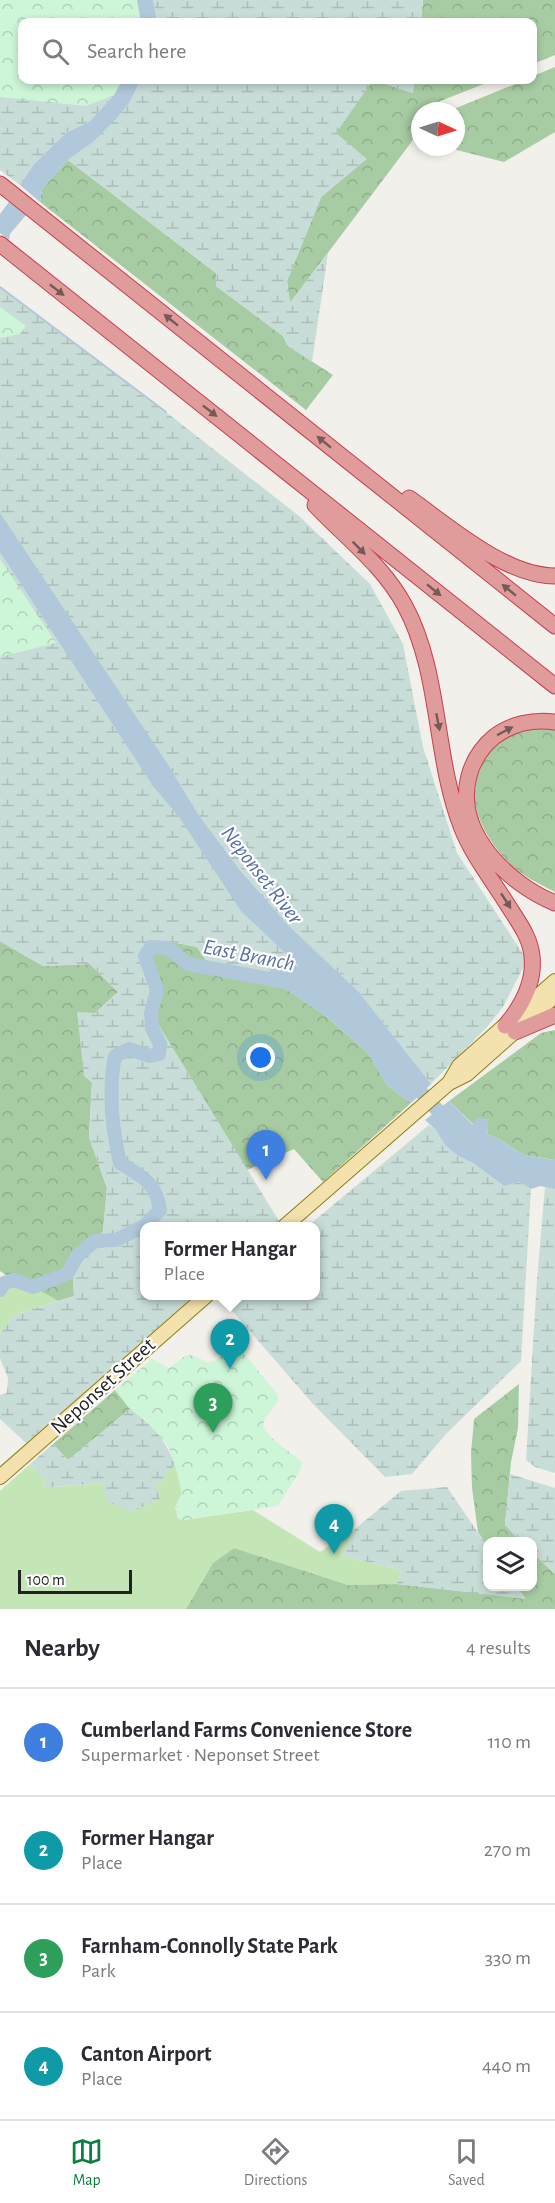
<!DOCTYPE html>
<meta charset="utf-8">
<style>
:root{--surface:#fff;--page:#f7f7f7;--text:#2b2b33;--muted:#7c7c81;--line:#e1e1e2;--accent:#0b8043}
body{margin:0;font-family:"Alegreya Sans",sans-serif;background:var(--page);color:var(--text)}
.controls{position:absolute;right:18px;bottom:18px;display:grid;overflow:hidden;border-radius:12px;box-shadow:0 3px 9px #0003}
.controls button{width:54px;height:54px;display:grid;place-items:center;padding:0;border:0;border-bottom:2px solid var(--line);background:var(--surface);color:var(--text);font:30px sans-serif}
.compass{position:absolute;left:411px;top:102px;width:54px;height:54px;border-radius:50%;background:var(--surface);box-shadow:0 3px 9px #0003;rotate:94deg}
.scale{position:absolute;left:18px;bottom:15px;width:114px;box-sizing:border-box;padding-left:6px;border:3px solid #222;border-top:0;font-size:16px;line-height:21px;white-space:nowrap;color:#222;-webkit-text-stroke:4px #fff;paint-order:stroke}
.you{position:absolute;left:261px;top:1058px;width:21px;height:21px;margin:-15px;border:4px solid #fff;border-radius:50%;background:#1a73e8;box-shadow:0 0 0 9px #1a73e833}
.badge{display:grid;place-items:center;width:39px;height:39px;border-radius:50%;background:var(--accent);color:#fff;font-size:20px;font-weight:700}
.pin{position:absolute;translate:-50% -50px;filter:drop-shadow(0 2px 3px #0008)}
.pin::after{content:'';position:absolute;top:32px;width:21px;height:18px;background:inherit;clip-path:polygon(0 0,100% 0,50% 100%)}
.popup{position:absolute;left:140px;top:1222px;width:180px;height:78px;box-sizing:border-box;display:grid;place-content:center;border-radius:12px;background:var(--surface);filter:drop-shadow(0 2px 4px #0005);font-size:20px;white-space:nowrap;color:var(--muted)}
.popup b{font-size:22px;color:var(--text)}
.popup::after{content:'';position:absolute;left:50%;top:100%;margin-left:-12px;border:12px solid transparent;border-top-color:var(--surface)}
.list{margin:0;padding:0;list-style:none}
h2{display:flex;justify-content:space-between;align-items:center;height:78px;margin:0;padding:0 24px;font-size:26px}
h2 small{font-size:20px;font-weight:400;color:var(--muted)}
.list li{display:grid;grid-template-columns:39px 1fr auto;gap:18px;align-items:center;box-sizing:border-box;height:108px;padding:0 24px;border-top:2px solid var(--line)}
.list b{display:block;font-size:22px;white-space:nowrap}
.list p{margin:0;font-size:20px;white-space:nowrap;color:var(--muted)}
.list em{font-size:20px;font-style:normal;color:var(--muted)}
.icon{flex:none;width:33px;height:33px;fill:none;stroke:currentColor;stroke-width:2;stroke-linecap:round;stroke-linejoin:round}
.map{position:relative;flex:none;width:555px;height:1609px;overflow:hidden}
.search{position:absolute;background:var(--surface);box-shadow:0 3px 9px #0003;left:18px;right:18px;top:18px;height:66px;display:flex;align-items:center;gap:15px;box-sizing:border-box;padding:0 21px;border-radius:12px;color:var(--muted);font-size:22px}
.sheet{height:510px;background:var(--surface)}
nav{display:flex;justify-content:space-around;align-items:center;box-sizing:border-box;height:84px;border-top:2px solid var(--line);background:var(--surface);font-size:16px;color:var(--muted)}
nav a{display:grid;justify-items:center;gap:3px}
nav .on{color:var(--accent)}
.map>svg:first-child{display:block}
</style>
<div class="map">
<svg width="555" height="1609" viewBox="0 0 555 1609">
<defs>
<pattern id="forest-crowns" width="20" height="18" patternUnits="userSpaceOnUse" patternTransform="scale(1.5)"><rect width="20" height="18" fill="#a7cca3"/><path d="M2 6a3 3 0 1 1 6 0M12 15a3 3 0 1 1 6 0" fill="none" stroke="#8faf8c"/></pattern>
<pattern id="wetland-marsh" width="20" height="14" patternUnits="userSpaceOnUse" patternTransform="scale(1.5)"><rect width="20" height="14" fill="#c9ddd8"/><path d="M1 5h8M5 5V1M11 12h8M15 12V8" fill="none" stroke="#acbdb9"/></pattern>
<pattern id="park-crowns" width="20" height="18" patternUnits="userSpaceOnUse" patternTransform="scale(1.5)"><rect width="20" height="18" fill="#cdf5d8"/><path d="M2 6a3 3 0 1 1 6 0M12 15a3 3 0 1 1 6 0" fill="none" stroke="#b0d2b9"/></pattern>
</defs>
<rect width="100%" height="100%" fill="#f1f0ea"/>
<path fill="#c4e5b6" d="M 12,1284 L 35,1290 L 38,1289 L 58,1301 L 14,1315 L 0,1334 L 0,1298 Z
M 175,1464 L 182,1493 L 175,1508 L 183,1520 L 253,1510 L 320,1552 L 355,1529 L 342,1556 L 402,1570 L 397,1584 L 347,1585 L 234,1548 L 213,1563 L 186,1609 L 0,1609 L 0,1491 L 29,1465 L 46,1480 L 43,1488 L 103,1483 L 155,1486 Z"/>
<path fill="url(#forest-crowns)" d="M 423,0 L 555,0 L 555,55 L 533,64 L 532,22 L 421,22 Z
M 555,67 L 555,132 L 504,162 L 445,147 L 456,147 L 456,111 L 449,111 L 525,80 L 532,80 L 533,76 Z
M 373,80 L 413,93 L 414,80 L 494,80 L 438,102 L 432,111 L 420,111 L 420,128 L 410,144 L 290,303 L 287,281 L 321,197 L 366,159 L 335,133 Z
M 68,160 L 216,273 L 216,286 L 283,336 L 288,346 L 333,375 L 306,410 L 40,202 L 42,189 Z
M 525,727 L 555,727 L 555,892 C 538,883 522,876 508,862 C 494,848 477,822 475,802 C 473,779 485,751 504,737 C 509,732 518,730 525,727 Z
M 0,941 L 43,966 L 90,964 L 118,992 L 95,1013 L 78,1013 L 92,1083 L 89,1137 L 107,1188 L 103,1232 L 73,1277 L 74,1296 L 58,1301 L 24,1281 L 6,1275 L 0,1271 Z
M 172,942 L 197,947 L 211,968 L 270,978 L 327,1017 L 367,1052 L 388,1086 L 411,1103 L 323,1182 L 294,1149 L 247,1170 L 156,1021 L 158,1013 L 150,959 L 156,952 L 170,951 Z
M 555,1030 L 555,1160 L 524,1155 L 497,1138 L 488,1135 L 487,1128 L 474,1125 L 449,1101 L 541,1033 Z
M 519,1384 L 518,1428 L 511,1462 L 505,1525 L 521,1541 L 488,1542 L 487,1546 L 478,1532 L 472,1488 L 471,1453 L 474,1419 Z
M 115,1390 L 130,1409 L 68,1460 L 53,1444 Z
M 234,1548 L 348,1585 L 397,1584 L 525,1598 L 517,1587 L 532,1586 L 533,1553 L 555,1574 L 555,1609 L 186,1609 L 213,1563 Z"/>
<path fill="url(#wetland-marsh)" d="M 0,0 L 137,0 L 141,22 L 22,22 L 22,80 L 132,80 L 129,89 L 115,94 L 90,121 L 66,133 L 34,164 L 20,185 L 0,170 Z
M 153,0 L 423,0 L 421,22 L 157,22 Z
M 140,80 L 414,80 L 413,93 L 373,80 L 336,133 L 367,159 L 321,197 L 287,281 L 290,303 L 328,253 L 312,362 L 288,346 L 283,336 L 216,286 L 216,273 L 68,160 L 93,142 L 130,102 Z
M 0,287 L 166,412 L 299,516 L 370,584 L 403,644 L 423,747 L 457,853 L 527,960 L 503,1007 L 487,1027 L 431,1084 L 359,992 L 289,926 L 239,869 L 198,814 L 169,766 L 171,790 L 315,973 L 292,963 L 271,960 L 270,978 L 211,968 L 197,947 L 172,942 L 170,952 L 156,952 L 151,959 L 159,1000 L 156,1021 L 279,1221 L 272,1226 L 144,1226 L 144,1296 L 194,1296 L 26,1443 L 0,1419 L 0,1395 L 7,1393 L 8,1378 L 0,1358 L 0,1334 L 14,1315 L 74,1296 L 73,1277 L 82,1247 L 103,1232 L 107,1188 L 89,1137 L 92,1083 L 84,1076 L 77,1012 L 95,1013 L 118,992 L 90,964 L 43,966 L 0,941 Z
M 429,1125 L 436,1130 L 445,1145 L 458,1156 L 473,1163 L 504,1186 L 519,1182 L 531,1189 L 521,1361 L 446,1434 L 412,1474 L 385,1477 L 313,1404 L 222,1299 L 226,1296 L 316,1296 L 316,1226 L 308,1226 Z
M 545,1187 L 555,1189 L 555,1473 L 535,1467 L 526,1460 L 537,1279 Z
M 130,1409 C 152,1424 165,1439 175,1464 L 156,1486 L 160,1499 L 131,1512 L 108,1502 L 102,1483 L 42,1488 L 46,1480 L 29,1465 L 53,1444 L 68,1460 Z
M 510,1474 L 555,1488 L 555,1574 L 533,1553 L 532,1542 L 521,1541 L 505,1525 Z
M 447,1487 L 487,1546 L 488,1586 L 517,1587 L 526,1599 L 397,1584 L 402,1570 L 342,1556 L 355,1529 L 401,1491 Z"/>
<path fill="url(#park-crowns)" d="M 0,0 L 137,0 L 141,22 L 22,22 L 22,80 L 132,80 L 129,89 L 86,106 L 0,97 Z
M 0,307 L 26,326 L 20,334 L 0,338 Z
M 0,559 L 56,643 L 0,657 Z
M 232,1347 L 242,1351 L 278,1395 L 278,1401 C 274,1407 267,1414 264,1421 C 259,1434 293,1453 302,1462 L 301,1469 L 278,1506 L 183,1520 L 178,1519 C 174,1508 178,1503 182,1493 L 175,1464 L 168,1446 L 146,1420 L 130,1409 L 115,1390 L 152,1359 L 169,1368 C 189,1353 186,1351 208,1363 L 215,1361 Z"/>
<path fill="#b0c8d9" d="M 137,0 L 153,0 L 157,22 L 141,22 Z
M 132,80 L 140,80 L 130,102 L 115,120 L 93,142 L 68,160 L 42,189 L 40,202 L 20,185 L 34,164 L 66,133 L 90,121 L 115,94 L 129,89 Z
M 9,202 L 26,215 L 10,234 L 9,240 L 0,233 L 0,214 Z
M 0,513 L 169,766 L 198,814 L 239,869 L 289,926 L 359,992 L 431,1084 L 411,1103 L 388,1086 L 367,1052 L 327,1017 L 270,978 L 270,960 L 299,966 L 241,911 L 179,817 L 153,786 L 0,552 Z
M 449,1101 L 473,1125 L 477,1118 L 489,1119 L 487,1128 L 488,1135 L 497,1138 L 524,1155 L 555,1160 L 555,1189 L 540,1186 L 531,1189 L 519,1182 L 504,1186 L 473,1163 L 458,1156 L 445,1145 L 436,1130 L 425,1120 Z"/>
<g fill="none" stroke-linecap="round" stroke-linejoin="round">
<path stroke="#b0c8d9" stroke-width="2" d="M 0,287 L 166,412"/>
<path stroke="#b0c8d9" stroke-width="14" d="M 116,107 L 130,80
M 410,1080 L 450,1124
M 0,1290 L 4,1283 L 14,1280 L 33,1287 L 67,1274 L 78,1255 L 95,1241 L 116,1240 L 144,1226 L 160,1210 C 157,1183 141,1176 120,1163 C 112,1128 108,1091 115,1056 L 129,1049 L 150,1056 L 159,1054 L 160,1044 L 152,1028 L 151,1013 L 157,990 L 145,956 L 151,947 L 168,948 L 188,964 L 286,982"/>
<g stroke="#8f7e11" stroke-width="16">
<path id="major" d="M 449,1083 L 459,1066 L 555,981
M 285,1226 L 449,1083 L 467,1074 L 555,996
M 0,1477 L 206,1296"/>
</g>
<g stroke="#c93d51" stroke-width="17">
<path id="highway" d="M 0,184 L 555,626
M 0,244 L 555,686
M 409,498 C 449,526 505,576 555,576
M 315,505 C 346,538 383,565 405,606 C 441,673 434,756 461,826 C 472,855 493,881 509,907 C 519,923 530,937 532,956 C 535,983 522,1006 505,1026
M 555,722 C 533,719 511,724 494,737 C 482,747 473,761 469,776 C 454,832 508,884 555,903
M 515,1032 L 555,1015"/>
</g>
<use href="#major" stroke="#f3e2ad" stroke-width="14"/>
<use href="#highway" stroke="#df9c9b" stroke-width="15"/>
</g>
<defs><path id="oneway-solid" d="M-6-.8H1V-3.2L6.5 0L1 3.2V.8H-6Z" transform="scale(1.5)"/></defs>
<g fill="#775958">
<use href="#oneway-solid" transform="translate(57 290) rotate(38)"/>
<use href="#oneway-solid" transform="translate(171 320) rotate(-141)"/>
<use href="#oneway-solid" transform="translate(210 411) rotate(38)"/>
<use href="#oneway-solid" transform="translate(324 442) rotate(-141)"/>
<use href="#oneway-solid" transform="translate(359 548) rotate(45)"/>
<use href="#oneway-solid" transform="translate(434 590) rotate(39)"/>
<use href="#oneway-solid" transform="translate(509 590) rotate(-141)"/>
<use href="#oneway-solid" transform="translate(438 722) rotate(79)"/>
<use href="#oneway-solid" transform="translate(505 731) rotate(-28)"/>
<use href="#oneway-solid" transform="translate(506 901) rotate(57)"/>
</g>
<g text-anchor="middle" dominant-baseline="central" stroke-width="4.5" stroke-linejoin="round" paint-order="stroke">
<g font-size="21" fill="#222" stroke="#fff">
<text transform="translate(103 1386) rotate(-42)">Neponset Street</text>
</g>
<g font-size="22" font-style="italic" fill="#5870a8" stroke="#fff">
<text transform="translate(262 875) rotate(52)">Neponset River</text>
<text transform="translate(249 955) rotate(11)">East Branch</text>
</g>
</g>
</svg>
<div class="controls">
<button><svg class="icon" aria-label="layers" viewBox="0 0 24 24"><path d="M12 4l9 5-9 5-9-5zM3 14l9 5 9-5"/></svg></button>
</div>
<svg class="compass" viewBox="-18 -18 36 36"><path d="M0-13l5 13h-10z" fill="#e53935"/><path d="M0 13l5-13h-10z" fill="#7c7c81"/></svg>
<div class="scale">100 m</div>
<div class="you"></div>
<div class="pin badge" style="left:266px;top:1180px;background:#3f7fe0">1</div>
<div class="pin badge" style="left:230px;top:1369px;background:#0f9aa8">2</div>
<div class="popup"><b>Former Hangar</b>Place</div>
<div class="pin badge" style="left:213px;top:1433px;background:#2e9e5b">3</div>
<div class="pin badge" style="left:334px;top:1554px;background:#0f9aa8">4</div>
<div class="search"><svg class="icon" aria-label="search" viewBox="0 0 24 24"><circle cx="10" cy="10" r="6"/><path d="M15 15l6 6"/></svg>Search here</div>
</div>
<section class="sheet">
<h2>Nearby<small>4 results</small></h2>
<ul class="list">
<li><span class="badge" style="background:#3f7fe0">1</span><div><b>Cumberland Farms Convenience Store</b><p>Supermarket · Neponset Street</p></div><em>110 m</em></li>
<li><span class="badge" style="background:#0f9aa8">2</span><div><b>Former Hangar</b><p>Place</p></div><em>270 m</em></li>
<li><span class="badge" style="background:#2e9e5b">3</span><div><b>Farnham-Connolly State Park</b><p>Park</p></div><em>330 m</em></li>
<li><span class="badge" style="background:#0f9aa8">4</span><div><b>Canton Airport</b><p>Place</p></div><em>440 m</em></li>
</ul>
</section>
<nav>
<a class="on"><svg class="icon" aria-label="map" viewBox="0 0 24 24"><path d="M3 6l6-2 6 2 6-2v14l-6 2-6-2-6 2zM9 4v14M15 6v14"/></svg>Map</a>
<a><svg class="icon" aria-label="directions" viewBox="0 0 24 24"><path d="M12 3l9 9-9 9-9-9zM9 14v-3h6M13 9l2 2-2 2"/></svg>Directions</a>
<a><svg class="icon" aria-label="saved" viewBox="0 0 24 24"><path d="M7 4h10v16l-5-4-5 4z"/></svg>Saved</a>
</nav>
